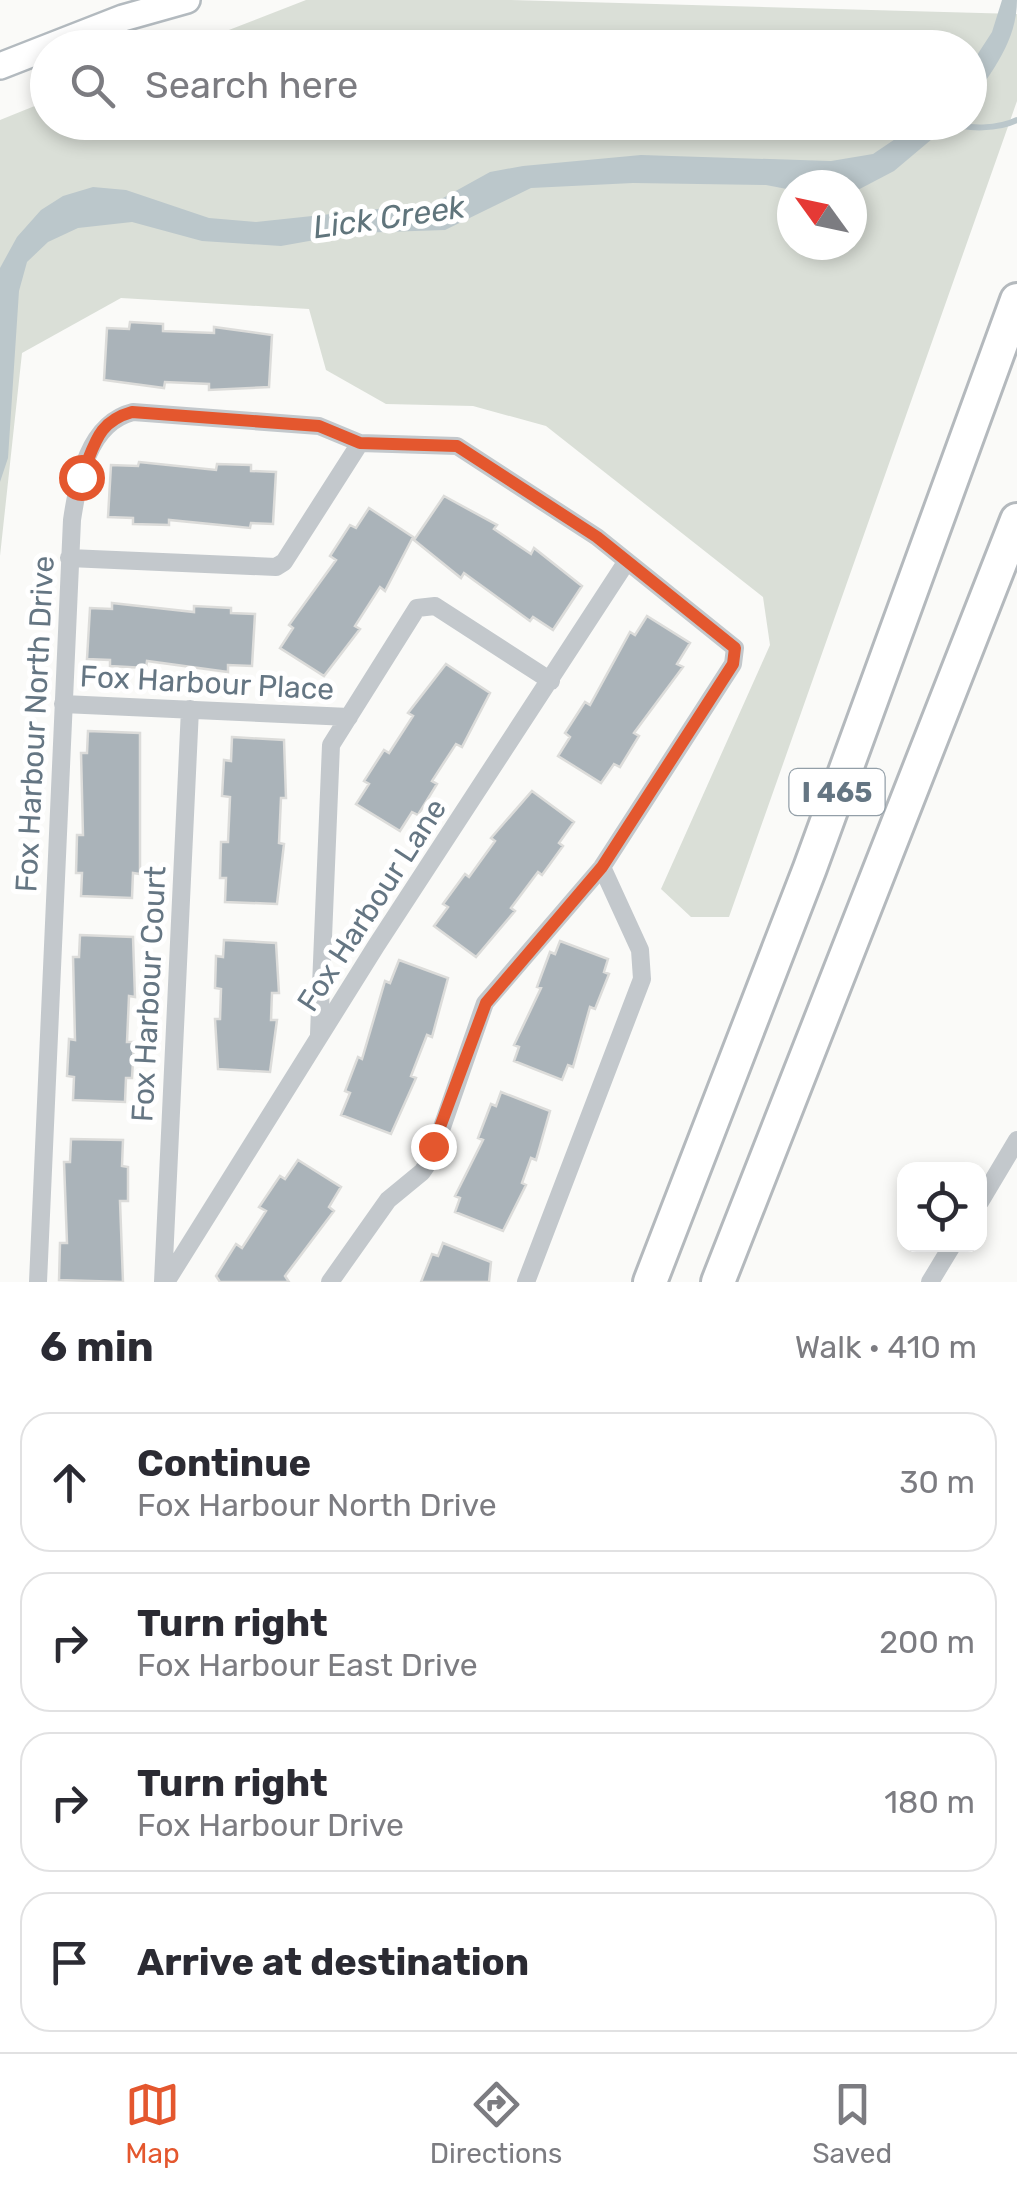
<!DOCTYPE html>
<meta charset="utf-8">
<style>
:root{--surface:#fff;--page:#f7f7f7;--text:#2b2b33;--muted:#7c7c81;--line:#e1e1e2;--accent:#e4572e}
body{margin:0;font-family:Rubik,sans-serif;background:var(--page);color:var(--text)}
.controls{position:absolute;right:30px;bottom:30px;display:grid;overflow:hidden;border-radius:20px;box-shadow:0 5px 15px #0003}
.controls button{width:90px;height:90px;display:grid;place-items:center;padding:0;border:0;border-bottom:2px solid var(--line);background:var(--surface);color:var(--text);font:50px sans-serif}
.compass{position:absolute;left:777px;top:170px;width:90px;height:90px;border-radius:50%;background:var(--surface);box-shadow:0 5px 15px #0003;rotate:303deg}
.stop{position:absolute;width:30px;height:30px;margin:-22px;border:8px solid #e4572e;border-radius:50%;background:#fff}
.stop.end{background:#e4572e;border-color:#fff;box-shadow:0 2px 10px #0008}
.list{margin:0;padding:0;list-style:none}
h2{display:flex;justify-content:space-between;align-items:center;height:130px;margin:0;padding:0 40px;font-size:42px}
h2 small{font-size:32px;font-weight:400;color:var(--muted)}
.list li{display:grid;grid-template-columns:65px 1fr auto;gap:30px;align-items:center;box-sizing:border-box;height:140px;margin:0 20px 20px;padding:0 20px;border:2px solid var(--line);border-radius:30px}
.list b{display:block;font-size:38px;white-space:nowrap}
.list p{margin:0;font-size:32px;white-space:nowrap;color:var(--muted)}
.list em{font-size:32px;font-style:normal;color:var(--muted)}
.icon{flex:none;width:55px;height:55px;fill:none;stroke:currentColor;stroke-width:2;stroke-linecap:round;stroke-linejoin:round}
.map{position:relative;flex:none;width:1017px;height:1282px;overflow:hidden}
.search{position:absolute;background:var(--surface);box-shadow:0 5px 15px #0003;left:30px;right:30px;top:30px;height:110px;display:flex;align-items:center;gap:25px;box-sizing:border-box;padding:0 35px;border-radius:55px;color:var(--muted);font-size:38px}
.sheet{height:770px;background:var(--surface)}
nav{display:flex;justify-content:space-around;align-items:center;box-sizing:border-box;height:140px;border-top:2px solid var(--line);background:var(--surface);font-size:28px;color:var(--muted)}
nav a{display:grid;justify-items:center;gap:5px}
nav .on{color:var(--accent)}
.map>svg:first-child{display:block}
</style>
<div class="map">
<svg width="1017" height="1282" viewBox="0 0 1017 1282">
<rect width="100%" height="100%" fill="#fafaf8"/>
<path fill="#dadfd7" fill-rule="evenodd" d="M 306,0 L 511,0 L 1017,14 L 1017,101 L 729,917 L 691,917 L 661,889 L 770,645 L 763,597 L 546,426 L 473,406 L 386,404 L 326,370 L 309,309 L 121,298 L 22,353 L 0,556 L 0,120 L 47,101 L 48,122 L 970,122 L 970,48 L 185,47 ZM 792,185 L 852,185 L 852,245 L 792,245 Z"/>
<path fill="#bbc7cb" d="M 1002,0 L 1017,0 C 1017,41 992,71 970,104 L 970,66 L 992,32 Z
M 919,123 L 951,123 L 894,171 L 852,193 L 852,185 L 792,185 L 792,190 L 766,185 L 633,183 L 531,188 L 445,230 L 354,233 L 281,246 L 202,241 L 132,222 L 78,228 L 48,242 L 27,262 L 19,291 L 8,458 L 0,482 L 0,268 L 17,237 L 41,210 L 63,196 L 93,187 L 126,190 L 209,218 L 256,222 L 434,203 L 490,172 L 523,166 L 641,155 L 831,161 L 873,154 Z"/>
<g fill="none" stroke-linecap="round" stroke-linejoin="round">
<path stroke="#bbc7cb" stroke-width="6" d="M 949,122 C 967,130 999,129 1017,120"/>
</g>
<path fill="#aab3b9" stroke="#dcdcda" stroke-width="2.5" d="M 130,322 L 163,324 L 163,331 L 214,333 L 214,327 L 272,335 L 269,387 L 209,390 L 209,384 L 165,382 L 164,388 L 104,380 L 107,328 L 129,329 Z
M 139,462 L 216,470 L 217,464 L 251,465 L 251,471 L 276,472 L 273,524 L 251,523 L 250,528 L 169,520 L 169,525 L 133,524 L 133,518 L 108,517 L 111,465 L 138,466 Z
M 444,496 L 497,525 L 494,529 L 531,554 L 534,548 L 582,586 L 553,630 L 533,617 L 530,621 L 464,573 L 461,578 L 414,540 Z
M 369,508 L 413,537 L 385,591 L 380,587 L 355,626 L 360,629 L 324,676 L 280,648 L 293,628 L 289,625 L 336,560 L 330,556 L 350,525 L 356,528 Z
M 112,603 L 194,612 L 194,606 L 231,608 L 231,613 L 255,614 L 252,666 L 228,665 L 228,672 L 147,661 L 146,668 L 110,666 L 110,660 L 87,659 L 90,608 L 112,609 Z
M 647,616 L 690,643 L 677,664 L 683,667 L 634,733 L 639,736 L 620,767 L 614,764 L 601,783 L 558,756 L 570,737 L 565,733 L 585,702 L 590,705 L 630,632 L 635,635 Z
M 446,664 L 490,693 L 462,747 L 456,744 L 432,781 L 437,784 L 418,815 L 412,812 L 400,831 L 356,804 L 369,784 L 364,781 L 384,750 L 389,753 L 413,716 L 408,713 Z
M 88,731 L 140,733 L 140,874 L 133,873 L 132,898 L 81,896 L 82,873 L 76,873 L 77,835 L 83,835 L 81,753 L 87,753 Z
M 232,737 L 284,740 L 286,798 L 281,798 L 279,843 L 284,844 L 277,904 L 225,902 L 226,878 L 220,878 L 221,842 L 228,842 L 230,797 L 222,796 L 224,760 L 231,761 Z
M 532,791 L 574,822 L 559,843 L 563,846 L 542,875 L 538,872 L 511,908 L 515,911 L 476,957 L 434,926 L 448,907 L 443,904 L 465,874 L 469,877 L 495,841 L 491,838 Z
M 80,935 L 133,937 L 135,997 L 129,996 L 127,1042 L 134,1042 L 132,1078 L 126,1078 L 125,1102 L 73,1100 L 74,1077 L 67,1076 L 69,1039 L 75,1040 L 73,957 L 79,957 Z
M 224,940 L 276,943 L 279,993 L 272,993 L 271,1020 L 277,1020 L 270,1072 L 218,1069 L 215,1019 L 220,1019 L 221,989 L 215,988 L 216,956 L 223,957 Z
M 560,941 L 608,959 L 604,972 L 609,974 L 595,1009 L 590,1007 L 573,1067 L 568,1065 L 562,1080 L 514,1061 L 519,1047 L 514,1045 L 541,988 L 537,987 L 550,952 L 555,954 Z
M 399,960 L 448,978 L 432,1037 L 427,1035 L 411,1076 L 416,1078 L 391,1134 L 341,1115 L 350,1093 L 345,1091 L 358,1057 L 362,1059 L 385,981 L 390,983 Z
M 501,1092 L 550,1111 L 536,1160 L 531,1158 L 522,1183 L 526,1185 L 503,1231 L 455,1212 L 460,1198 L 455,1196 L 483,1140 L 478,1138 L 491,1104 L 496,1106 Z
M 71,1139 L 123,1140 L 122,1166 L 128,1167 L 128,1201 L 120,1201 L 123,1282 L 59,1280 L 60,1243 L 67,1243 L 64,1162 L 70,1162 Z
M 298,1160 L 341,1187 L 329,1207 L 334,1211 L 285,1276 L 289,1282 L 220,1282 L 216,1276 L 236,1244 L 242,1248 L 266,1211 L 259,1207 L 280,1176 L 285,1179 Z
M 443,1243 L 491,1262 L 489,1282 L 421,1282 L 432,1254 L 438,1256 Z"/>
<g fill="none" stroke-linecap="round" stroke-linejoin="round">
<g stroke="#b3babf" stroke-width="30">
<path id="secondary" d="M 0,66 L 123,18 L 187,0"/>
</g>
<g stroke="#b4b9bd" stroke-width="38">
<path id="motorway" d="M 650,1282 L 810,868 L 1017,300
M 718,1282 L 1017,520"/>
</g>
<path stroke="#c3c8cc" stroke-width="18" d="M 69,558 L 276,567 L 284,562 L 360,443
M 63,704 L 349,717
M 319,1034 L 331,745 L 417,608 L 435,606 L 551,681
M 980,1202 L 1017,1140
M 38,1282 L 72,520 C 78,480 88,423 133,412 L 319,426 L 360,443 L 457,446 L 597,537 L 735,648 L 733,664 L 602,867 L 485,1003 L 431,1159 L 422,1172 L 388,1200 L 330,1282
M 163,1282 L 190,709
M 166,1282 L 376,946 L 627,561
M 526,1282 L 642,979 L 640,950 L 602,867
M 930,1282 L 953,1244"/>
<use href="#secondary" stroke="#fff" stroke-width="25"/>
<use href="#motorway" stroke="#fff" stroke-width="32"/>
</g>
<g fill="none" stroke-linecap="round" stroke-linejoin="round">
<path stroke="#e4572e" stroke-width="12" d="M 81,477 C 95,446 96,422 132,412 L 319,426 L 360,443 L 457,446 L 597,537 L 735,648 L 733,664 L 602,867 L 486,1003 L 433,1146"/>
</g>
<g text-anchor="middle" dominant-baseline="central" stroke-width="10" stroke-linejoin="round" paint-order="stroke">
<rect fill="#fff" stroke="#939fa8" stroke-width="2.5" x="789.5" y="769" width="95" height="46" rx="8"/>
<g font-size="28" font-weight="bold" fill="#657683">
<text x="837" y="792">I 465</text>
</g>
<g font-size="30" fill="#657683" stroke="#fff">
<text transform="translate(207 683) rotate(3)">Fox Harbour Place</text>
<text transform="translate(35 724) rotate(-87)">Fox Harbour North Drive</text>
<text transform="translate(372 905) rotate(-57)">Fox Harbour Lane</text>
<text transform="translate(149 994) rotate(-87)">Fox Harbour Court</text>
</g>
<g font-size="32" font-style="italic" fill="#60757c" stroke="#fff">
<text transform="translate(389 217) rotate(-8)">Lick Creek</text>
</g>
</g>
</svg>
<div class="controls">
<button><svg class="icon" aria-label="locate" viewBox="0 0 24 24"><circle cx="12" cy="12" r="6"/><path d="M12 2v4M12 18v4M2 12h4M18 12h4"/></svg></button>
</div>
<svg class="compass" viewBox="-18 -18 36 36"><path d="M0-13l5 13h-10z" fill="#e53935"/><path d="M0 13l5-13h-10z" fill="#7c7c81"/></svg>
<div class="stop" style="left:81px;top:477px"></div>
<div class="stop end" style="left:433px;top:1146px"></div>
<div class="search"><svg class="icon" aria-label="search" viewBox="0 0 24 24"><circle cx="10" cy="10" r="6"/><path d="M15 15l6 6"/></svg>Search here</div>
</div>
<section class="sheet">
<h2>6 min<small>Walk · 410 m</small></h2>
<ul class="list">
<li><svg class="icon" aria-label="ahead" viewBox="0 0 24 24"><path d="M12 20V5M6 11l6-6 6 6"/></svg><div><b>Continue</b><p>Fox Harbour North Drive</p></div><em>30 m</em></li>
<li><svg class="icon" aria-label="right" viewBox="0 0 24 24"><path d="M7 20v-9h11M14 6l5 5-5 5"/></svg><div><b>Turn right</b><p>Fox Harbour East Drive</p></div><em>200 m</em></li>
<li><svg class="icon" aria-label="right" viewBox="0 0 24 24"><path d="M7 20v-9h11M14 6l5 5-5 5"/></svg><div><b>Turn right</b><p>Fox Harbour Drive</p></div><em>180 m</em></li>
<li><svg class="icon" aria-label="arrive" viewBox="0 0 24 24"><path d="M6 21V4h12l-3 4 3 4H6"/></svg><div><b>Arrive at destination</b></div></li>
</ul>
</section>
<nav>
<a class="on"><svg class="icon" aria-label="map" viewBox="0 0 24 24"><path d="M3 6l6-2 6 2 6-2v14l-6 2-6-2-6 2zM9 4v14M15 6v14"/></svg>Map</a>
<a><svg class="icon" aria-label="directions" viewBox="0 0 24 24"><path d="M12 3l9 9-9 9-9-9zM9 14v-3h6M13 9l2 2-2 2"/></svg>Directions</a>
<a><svg class="icon" aria-label="saved" viewBox="0 0 24 24"><path d="M7 4h10v16l-5-4-5 4z"/></svg>Saved</a>
</nav>
